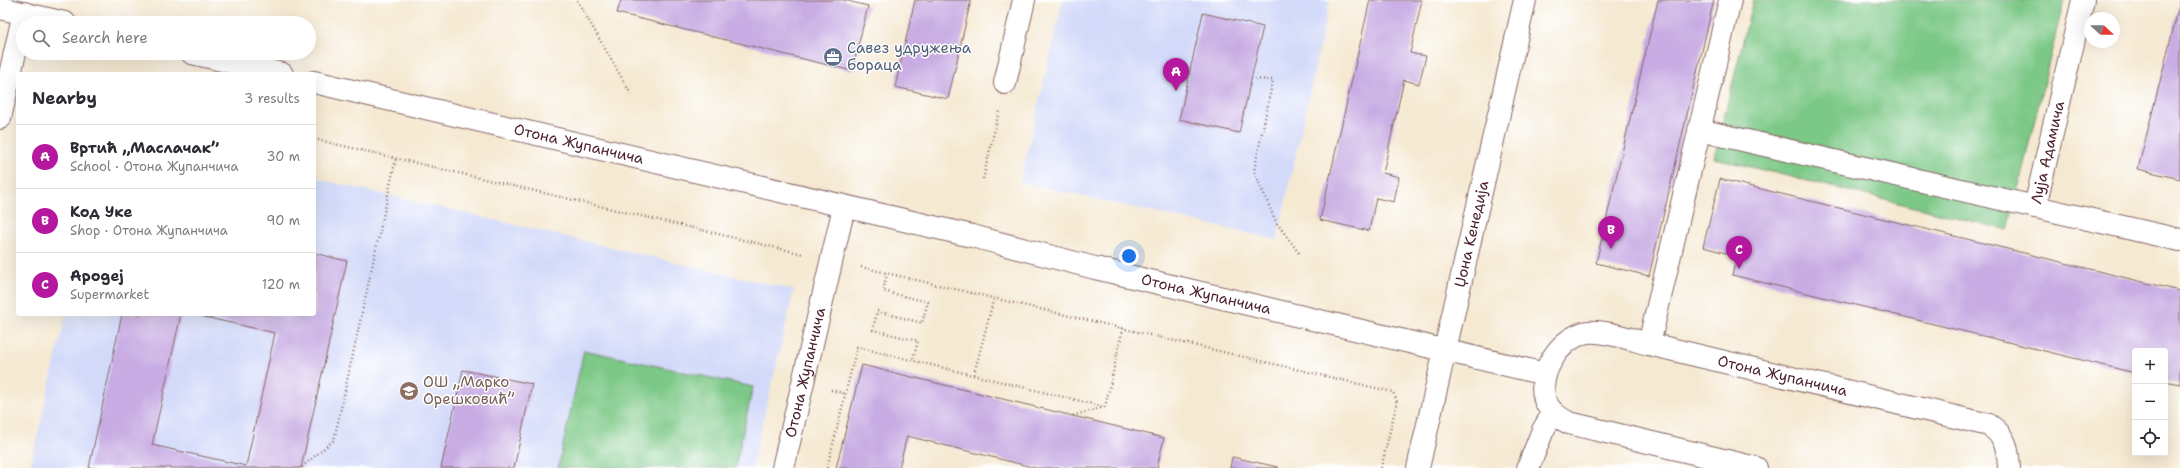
<!DOCTYPE html>
<meta charset="utf-8">
<style>
:root{--surface:#fff;--page:#f2f2f3;--text:#2b2b33;--muted:#7c7c81;--line:#e1e1e2;--accent:#b5179e}
body{margin:0;font-family:"Shantell Sans",sans-serif;background:var(--page);color:var(--text)}
.controls{position:absolute;right:12px;bottom:12px;display:grid;overflow:hidden;border-radius:4px;box-shadow:0 4px 16px #0002}
.controls button{width:36px;height:36px;display:grid;place-items:center;padding:0;border:0;border-bottom:1px solid var(--line);background:var(--surface);color:var(--text);font:20px sans-serif}
.compass{position:absolute;left:2084px;top:12px;width:36px;height:36px;border-radius:50%;background:var(--surface);box-shadow:0 4px 16px #0002;rotate:111deg}
.you{position:absolute;left:1129px;top:256px;width:14px;height:14px;margin:-10px;border:3px solid #fff;border-radius:50%;background:#1a73e8;box-shadow:0 0 0 6px #1a73e833}
.badge{display:grid;place-items:center;width:26px;height:26px;border-radius:50%;background:var(--accent);color:#fff;font-size:13px;font-weight:700}
.pin{position:absolute;translate:-50% -33px;filter:drop-shadow(0 1px 2px #0008)}
.pin::after{content:'';position:absolute;top:21px;width:14px;height:12px;background:inherit;clip-path:polygon(0 0,100% 0,50% 100%)}
.list{margin:0;padding:0;list-style:none}
h2{display:flex;justify-content:space-between;align-items:center;height:52px;margin:0;padding:0 16px;font-size:17px}
h2 small{font-size:13px;font-weight:400;color:var(--muted)}
.list li{display:grid;grid-template-columns:26px 1fr auto;gap:12px;align-items:center;box-sizing:border-box;height:64px;padding:0 16px;border-top:1px solid var(--line)}
.list b{display:block;font-size:15px;white-space:nowrap}
.list p{margin:0;font-size:13px;white-space:nowrap;color:var(--muted)}
.list em{font-size:13px;font-style:normal;color:var(--muted)}
.icon{flex:none;width:22px;height:22px;fill:none;stroke:currentColor;stroke-width:2;stroke-linecap:round;stroke-linejoin:round}
.map{position:relative;flex:none;width:2180px;height:468px;overflow:hidden}
.search{position:absolute;background:var(--surface);box-shadow:0 4px 16px #0002;left:16px;top:16px;width:300px;height:44px;display:flex;align-items:center;gap:10px;box-sizing:border-box;padding:0 14px;border-radius:22px;color:var(--muted);font-size:15px}
.panel{position:absolute;background:var(--surface);box-shadow:0 4px 16px #0002;left:16px;top:72px;width:300px;height:244px;border-radius:4px}
.map>svg:first-child{display:block}
</style>
<div class="map">
<svg width="2180" height="468" viewBox="0 0 2180 468">
<rect width="100%" height="100%" fill="#fff"/>
<filter id="ink" filterUnits="userSpaceOnUse"><feTurbulence type="fractalNoise" baseFrequency=".025" numOctaves="2"/><feDisplacementMap in="SourceGraphic" scale="8" xChannelSelector="R" yChannelSelector="G"/><feConvolveMatrix kernelMatrix="1 2 1 2 8 2 1 2 1" color-interpolation-filters="sRGB"/></filter>
<filter id="wash" filterUnits="userSpaceOnUse"><feTurbulence type="fractalNoise" baseFrequency=".012" numOctaves="4" result="noise"/><feDisplacementMap in="SourceGraphic" scale="16" xChannelSelector="R" yChannelSelector="G"/><feGaussianBlur stdDeviation="0.9" result="paint"/><feColorMatrix in="noise" values="0 0 0 0 0 0 0 0 0 0 0 0 0 0 0 0 0 1.4 0 .05"/><feComposite in="paint" operator="in"/></filter>
<g filter="url(#wash)">
<rect width="100%" height="100%" fill="#f5e9d2"/>
<path fill="#d2d9f9" d="M 1063,0 L 1330,0 L 1277,240 L 1020,182 Z
M 314,178 L 794,290 L 752,468 L 30,468 L 66,314 L 314,314 Z"/>
<path fill="#7cc886" stroke="#637458" d="M 1753,0 L 2064,0 L 2008,230 L 1714,158 Z
M 584,350 L 753,387 L 735,468 L 558,468 Z"/>
<g id="blocks">
<path fill="#c8ace3" d="M 621,0 L 843,0 L 868,6 L 852,71 L 617,13 Z
M 915,0 L 971,0 L 948,99 L 895,87 Z
M 1370,0 L 1422,0 L 1410,53 L 1426,56 L 1419,84 L 1404,80 L 1383,173 L 1399,177 L 1394,202 L 1376,198 L 1369,231 L 1320,220 Z
M 1658,0 L 1714,0 L 1649,276 L 1596,263 Z
M 2180,2 L 2180,179 L 2138,169 Z
M 1203,13 L 1263,27 L 1239,133 L 1179,119 Z
M 1720,179 L 2180,291 L 2180,384 L 2165,381 L 2165,351 L 2135,351 L 2135,373 L 1732,275 L 1737,256 L 1703,247 Z
M 314,253 L 347,261 L 301,468 L 89,468 L 122,314 L 181,314 L 152,445 L 246,466 L 275,333 L 191,314 L 314,314 Z
M 862,365 L 1164,438 L 1157,468 L 1036,468 L 907,436 L 899,468 L 836,468 Z
M 463,370 L 532,384 L 514,468 L 441,468 Z
M 1232,457 L 1278,467 L 1278,468 L 1230,468 Z"/>
</g>
</g>
<g filter="url(#ink)">
<use href="#blocks" fill-opacity="0" stroke="#866665" stroke-width="1"/>
<g fill="none" stroke-linecap="round" stroke-linejoin="round">
<g stroke="#866665" stroke-width="24">
<g id="minor">
<path d="M 0,8 L 65,23"/>
<path d="M 192,53 L 282,74"/>
<path id="s1" d="M 314,82 L 972,236 L 1095,268 L 1545,374"/>
<path d="M 1005,83 L 1024,0"/>
<path d="M 0,118 L 24,13"/>
<path d="M 1699,130 L 2180,240"/>
<path id="s2" d="M 2035,207 L 2083,0"/>
<path d="M 1649,344 L 1730,0"/>
<path id="s3" d="M 783,468 L 844,207"/>
<path id="s4" d="M 1418,468 L 1525,0"/>
<path d="M 1528,468 L 1543,430 L 1553,413"/>
<path id="s5" d="M 1756,468 L 1569,423 C 1559,418 1549,411 1545,400 C 1537,373 1558,342 1583,333 C 1598,328 1633,340 1649,344 L 1989,425 C 2006,436 2008,449 2009,468"/>
</g>
</g>
<path stroke="#866665" stroke-width="2.5" stroke-dasharray="1 3" stroke-linecap="butt" d="M 577,0 L 631,94
M 1251,79 L 1273,80 L 1254,171 L 1276,222 L 1299,253
M 314,139 L 803,254
M 983,179 L 999,111
M 861,267 L 1393,392 L 1397,402 L 1381,468
M 887,273 L 883,291 L 928,302 L 922,323 L 877,311 L 873,330 L 918,341 L 913,359
M 974,374 L 994,298
M 831,390 L 846,394
M 1105,407 L 1123,328
M 302,467 L 334,440 L 396,158
M 827,468 L 857,347 L 1105,407 L 1071,416"/>
<use href="#minor" stroke="#fff" stroke-width="22"/>
</g>
</g>
<defs>
<g id="office-disc" transform="scale(1)"><circle r="9.5" fill="#5c6f8a" stroke="#fff"/><path d="M-6-3h4V-5.5h4V-3h4V5H-6ZM-1-4.5V-3h2v-1.5ZM-6 0V1H6V0Z" fill="#fff"/></g>
<g id="school-disc" transform="scale(1)"><circle r="9.5" fill="#8d6e63" stroke="#fff"/><path d="M0-5L7-2L0 1L-7-2ZM-4 1L0 2.5L4 1V4Q0 6-4 4Z" fill="#fff"/></g>
</defs>
<g fill-rule="evenodd">
<use href="#office-disc" x="833" y="57"/>
<use href="#school-disc" x="409" y="391"/>
</g>
<g text-anchor="middle" dominant-baseline="central" stroke-width="3" stroke-linejoin="round" paint-order="stroke">
<g font-size="15" fill="#4e5e75" stroke="#fff" text-anchor="start">
<text x="847" y="48">Савез удружења<tspan x="847" dy="17">бораца</tspan></text>
</g>
<g font-size="15" fill="#4a1f2b" stroke="#fff">
<text stroke="none"><textPath href="#s1" startOffset="272">Отона Жупанчича</textPath></text>
<text stroke="none"><textPath href="#s2" startOffset="56">Луја Адамича</textPath></text>
<text stroke="none"><textPath href="#s4" startOffset="240">Џона Кенедија</textPath></text>
<text stroke="none"><textPath href="#s1" startOffset="917">Отона Жупанчича</textPath></text>
<text stroke="none"><textPath href="#s3" startOffset="98">Отона Жупанчича</textPath></text>
<text stroke="none"><textPath href="#s5" startOffset="515">Отона Жупанчича</textPath></text>
</g>
<g font-size="15" fill="#785e54" stroke="#fff" text-anchor="start">
<text x="423" y="382">ОШ „Марко<tspan x="423" dy="17">Орешковић”</tspan></text>
</g>
</g>
</svg>
<div class="controls">
<button>+</button>
<button>−</button>
<button><svg class="icon" aria-label="locate" viewBox="0 0 24 24"><circle cx="12" cy="12" r="6"/><path d="M12 2v4M12 18v4M2 12h4M18 12h4"/></svg></button>
</div>
<svg class="compass" viewBox="-18 -18 36 36"><path d="M0-13l5 13h-10z" fill="#e53935"/><path d="M0 13l5-13h-10z" fill="#7c7c81"/></svg>
<div class="you"></div>
<div class="pin badge" style="left:1176px;top:91px">A</div>
<div class="pin badge" style="left:1611px;top:249px">B</div>
<div class="pin badge" style="left:1739px;top:269px">C</div>
<div class="search"><svg class="icon" aria-label="search" viewBox="0 0 24 24"><circle cx="10" cy="10" r="6"/><path d="M15 15l6 6"/></svg>Search here</div>
<section class="panel">
<h2>Nearby<small>3 results</small></h2>
<ul class="list">
<li><span class="badge">A</span><div><b>Вртић „Маслачак”</b><p>School · Отона Жупанчича</p></div><em>30 m</em></li>
<li><span class="badge">B</span><div><b>Код Уке</b><p>Shop · Отона Жупанчича</p></div><em>90 m</em></li>
<li><span class="badge">C</span><div><b>Apogej</b><p>Supermarket</p></div><em>120 m</em></li>
</ul>
</section>
</div>
